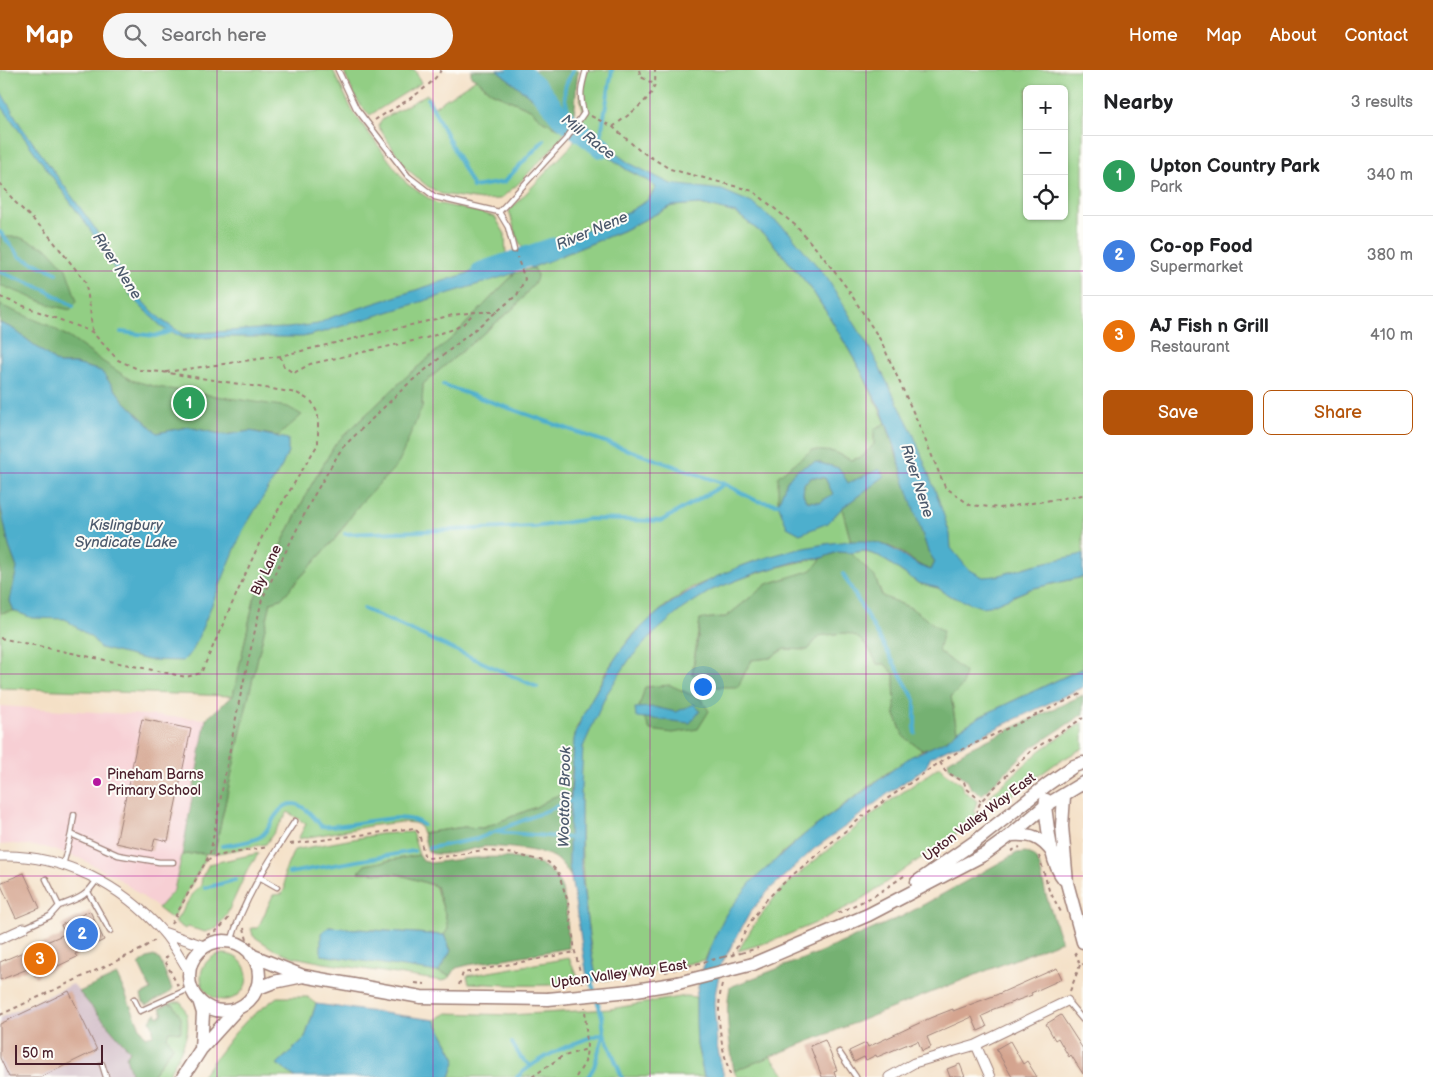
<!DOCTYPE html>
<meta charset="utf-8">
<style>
:root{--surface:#fff;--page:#f6f6f6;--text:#202124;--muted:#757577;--line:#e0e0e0;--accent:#b45309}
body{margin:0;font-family:"Balsamiq Sans",sans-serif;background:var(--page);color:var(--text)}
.controls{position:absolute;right:15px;top:15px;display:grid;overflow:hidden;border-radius:8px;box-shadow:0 1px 4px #0004}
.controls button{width:45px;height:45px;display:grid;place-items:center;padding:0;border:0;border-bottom:1px solid var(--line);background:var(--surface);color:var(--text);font:25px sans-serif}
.scale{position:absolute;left:15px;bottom:12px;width:88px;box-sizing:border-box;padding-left:5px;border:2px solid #4a1f2b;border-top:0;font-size:14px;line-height:18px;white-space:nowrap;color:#4a1f2b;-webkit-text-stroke:4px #fdfcf7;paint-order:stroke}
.you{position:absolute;left:702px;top:616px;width:18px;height:18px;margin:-12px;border:4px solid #fff;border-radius:50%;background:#1a73e8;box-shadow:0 0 0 8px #1a73e833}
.badge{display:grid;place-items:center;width:32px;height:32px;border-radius:50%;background:var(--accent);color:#fff;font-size:16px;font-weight:700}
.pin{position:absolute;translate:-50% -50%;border:2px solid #fff;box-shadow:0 1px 5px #0006}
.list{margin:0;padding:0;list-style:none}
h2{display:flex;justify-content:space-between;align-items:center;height:65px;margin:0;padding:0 20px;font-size:21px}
h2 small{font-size:16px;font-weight:400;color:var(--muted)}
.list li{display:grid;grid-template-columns:32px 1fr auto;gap:15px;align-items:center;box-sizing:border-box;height:80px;padding:0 20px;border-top:1px solid var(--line)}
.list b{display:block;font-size:19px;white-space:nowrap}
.list p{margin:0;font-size:16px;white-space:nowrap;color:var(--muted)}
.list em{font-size:16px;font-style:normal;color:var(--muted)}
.actions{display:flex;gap:10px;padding:15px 20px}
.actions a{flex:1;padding:11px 0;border:1px solid var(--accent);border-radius:8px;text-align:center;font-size:18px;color:var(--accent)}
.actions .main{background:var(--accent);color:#fff}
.icon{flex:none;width:28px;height:28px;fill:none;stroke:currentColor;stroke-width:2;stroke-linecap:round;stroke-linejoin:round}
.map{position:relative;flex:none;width:1083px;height:1007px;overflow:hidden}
header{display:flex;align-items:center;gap:30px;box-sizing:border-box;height:70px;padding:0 25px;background:var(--accent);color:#fff}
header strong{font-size:24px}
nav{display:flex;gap:28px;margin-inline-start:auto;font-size:18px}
.search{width:350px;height:45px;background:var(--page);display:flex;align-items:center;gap:12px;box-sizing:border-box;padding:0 18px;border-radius:28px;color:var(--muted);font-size:19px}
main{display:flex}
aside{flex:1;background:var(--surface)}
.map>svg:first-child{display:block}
</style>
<header>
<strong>Map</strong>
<div class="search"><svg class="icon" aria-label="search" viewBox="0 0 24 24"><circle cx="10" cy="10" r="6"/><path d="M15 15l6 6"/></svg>Search here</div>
<nav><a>Home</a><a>Map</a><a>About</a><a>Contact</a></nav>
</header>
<main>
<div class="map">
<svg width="1083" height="1007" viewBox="0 0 1083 1007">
<rect width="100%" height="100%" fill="#fdfcf7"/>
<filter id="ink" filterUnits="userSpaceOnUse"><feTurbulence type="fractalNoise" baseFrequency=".02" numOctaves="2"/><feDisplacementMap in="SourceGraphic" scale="10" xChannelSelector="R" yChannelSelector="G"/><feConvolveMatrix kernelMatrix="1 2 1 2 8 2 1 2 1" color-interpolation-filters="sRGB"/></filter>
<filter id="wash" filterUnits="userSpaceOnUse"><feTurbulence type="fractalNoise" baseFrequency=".0096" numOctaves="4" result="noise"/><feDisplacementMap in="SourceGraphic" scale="20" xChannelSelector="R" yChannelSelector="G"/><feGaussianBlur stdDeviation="1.12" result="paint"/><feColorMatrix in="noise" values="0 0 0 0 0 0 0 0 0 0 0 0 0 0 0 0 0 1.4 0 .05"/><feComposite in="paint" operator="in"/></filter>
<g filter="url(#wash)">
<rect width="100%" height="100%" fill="#f4e0c6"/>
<path fill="#f7cfd4" d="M 0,636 L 206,649 L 180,800 L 174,820 L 158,838 L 115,806 L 79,788 L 44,777 L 13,774 L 0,775 Z"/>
<path fill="#d2bdc8" d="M 73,914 L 131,981 L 151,1007 L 0,1007 L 0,948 Z"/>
<path fill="#92ce84" stroke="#6e7658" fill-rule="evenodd" d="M 0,0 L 333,0 L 353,42 L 407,114 L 436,133 L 479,142 L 495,147 L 505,164 L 506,185 L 515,203 L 452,268 L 406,307 L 336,373 L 309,419 L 254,529 L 233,626 L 0,618 Z
M 343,0 L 415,0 L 421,13 L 370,45 C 356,33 350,16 343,0 Z
M 586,0 L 1083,0 L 1083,494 L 981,517 L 956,511 L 904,371 L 814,207 L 726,128 L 670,119 L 627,97 L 574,57 L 584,43 L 580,31 ZM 1027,19 L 1064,19 L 1064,146 L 1027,146 Z
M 476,9 L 491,22 L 530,39 L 543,51 L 565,61 L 561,69 L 518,114 L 500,129 L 481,130 L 441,124 L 427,116 L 406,98 L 378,56 L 383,49 L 427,24 L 434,37 Z
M 577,63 L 627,100 L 649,111 L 656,117 L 648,130 L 627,143 L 574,165 L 525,183 L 517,168 L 509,141 L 572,75 Z
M 700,134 L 736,143 L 769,169 L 810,217 L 832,251 L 861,301 L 886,353 L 874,359 L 874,374 L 862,387 L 851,390 L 835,382 L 828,453 L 842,438 L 851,472 L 825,474 L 752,492 L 691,518 L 664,537 L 631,567 L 607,600 L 576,659 L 572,683 L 570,726 L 564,723 L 551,728 L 536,737 L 483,758 L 464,757 L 423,763 L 419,755 L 414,753 L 402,752 L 376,755 L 298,769 L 306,754 L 288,742 L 266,774 L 214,784 L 248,629 L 271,532 L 281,529 L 335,469 L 359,435 L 422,337 L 423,314 L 516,236 L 537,205 L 535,199 L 531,198 L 622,161 L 672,136 Z
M 863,481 L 879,486 L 918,513 L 938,518 L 950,526 L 1014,526 L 1030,519 L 1083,507 L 1083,598 L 981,646 L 957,661 L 951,627 L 962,616 L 938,581 L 911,538 L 882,526 L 875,507 L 851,483 Z
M 822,488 L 813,500 L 767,514 L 726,547 L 700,549 L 692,604 L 738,617 L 751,590 L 770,588 L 784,579 L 808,580 L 819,566 C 827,565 835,564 843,563 C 860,562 871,580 877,594 L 885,594 L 894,604 L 895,645 L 904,667 L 922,680 L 884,705 L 805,764 L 780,785 L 715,866 L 705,890 L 625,908 L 597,911 C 585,854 581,797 581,739 C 581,719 580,698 583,678 C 585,665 595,649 600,637 C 622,589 664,546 710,521 C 718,517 727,514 735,511 C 763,500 792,493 822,488 Z
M 1083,652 L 1083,678 L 1055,694 L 1001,733 L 986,739 L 991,725 L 1041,680 Z
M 940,696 L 945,703 L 960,713 L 964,721 L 977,731 L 974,741 L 979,748 L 859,831 L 818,852 L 775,870 L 738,881 L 754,855 L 778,823 L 808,796 L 883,736 Z
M 412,762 L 419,785 L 365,795 L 359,801 L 398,804 L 435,816 L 445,844 L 448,859 L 444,865 L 329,857 L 451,906 L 443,911 L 324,893 L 294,887 L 273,879 L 253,866 L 251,858 L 258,858 L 273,825 L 282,824 L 285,818 L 284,803 L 294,780 L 380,764 Z
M 197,783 L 205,784 L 205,790 L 172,849 L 158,838 L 174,820 L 182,785 Z
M 259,783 L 247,801 L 227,844 L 217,858 L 205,862 L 188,857 L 185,859 L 175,852 L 192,825 L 201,815 L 202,807 L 209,794 Z
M201 907a23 23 0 1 1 46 0a23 23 0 1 1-46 0Z
M 569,888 L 577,905 L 578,913 C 542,917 506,915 469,913 L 467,906 Z
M 686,926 L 696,927 L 697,975 L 704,1007 L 450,1007 L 456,989 L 435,950 L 447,943 L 510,945 L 610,939 Z
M 277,927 L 308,927 L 316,934 L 305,968 L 277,994 L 295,1007 L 201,1007 L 234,964 L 248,949 Z
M 175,932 L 181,932 C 198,958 179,983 167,1007 L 151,1007 L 173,977 L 167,967 L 169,961 L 181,962 L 174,935 L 168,934 Z
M 770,986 L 787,1007 L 737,1007 L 734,1001 Z"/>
<path fill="#75b172" stroke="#60684e" d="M 471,0 L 497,0 L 567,56 L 565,61 L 543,51 L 530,39 L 491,22 L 479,11 L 471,6 Z
M 532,0 L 579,0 C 574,16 578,34 572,50 L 560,38 L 551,21 L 541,13 Z
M 0,167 L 19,167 L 48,179 L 66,199 L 77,231 L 70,240 L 53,236 L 0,215 Z
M 531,198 L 535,199 L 537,206 L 536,211 L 516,236 L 423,314 L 422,337 L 398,394 L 359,435 L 335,469 L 281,529 L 271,532 L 248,629 L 214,784 L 197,783 L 182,785 L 206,649 L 233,626 L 254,529 L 309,419 L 336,373 L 406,307 L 452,268 L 515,203 Z
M 0,235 L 50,256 L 70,268 L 102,291 L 131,310 L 157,317 L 288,337 L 302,345 L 278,366 L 250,361 L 225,365 L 188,357 L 157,363 L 124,331 L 101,301 L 76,294 L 59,294 L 12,258 L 0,253 Z
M 886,353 L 928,481 L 935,492 L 931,500 C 918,496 909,487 897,480 C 882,472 868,472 851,472 L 842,438 L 885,406 L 879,400 L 848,414 L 839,398 L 816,392 L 787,411 L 778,434 L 778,406 L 812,380 L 835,382 L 851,390 L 862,387 L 874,374 L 874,359 Z
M 813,407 L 825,408 L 833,424 L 820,432 L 806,431 L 803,424 L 804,413 Z
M 0,434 L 9,476 L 17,498 L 10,531 L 14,541 L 0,543 Z
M 837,482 L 851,483 L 875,507 L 882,526 L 911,538 L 943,561 L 938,581 L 965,602 L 962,616 L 951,627 L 957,661 C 947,671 936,677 922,680 L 904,667 L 895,645 L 894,604 L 885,594 L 877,594 C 871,580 860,563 843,563 C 835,564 827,565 819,566 L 808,580 L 784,579 L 770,588 L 751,590 L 738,617 L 717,617 L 692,604 L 698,567 L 700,549 L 726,547 L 767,514 L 812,500 L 822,488 Z
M 670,615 L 701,629 L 709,641 L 698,659 L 673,663 L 650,660 L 639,637 L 645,617 Z
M 1083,625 L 1083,644 L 1027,681 L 982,725 L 971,718 L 967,710 L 949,697 L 948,691 L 968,679 Z
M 564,723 L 570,726 L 569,795 L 571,807 C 567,801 561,791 554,787 C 541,780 495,775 481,777 C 467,780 440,788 428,782 L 423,763 L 464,757 L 483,758 L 536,737 L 551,728 Z
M 1026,782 L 1034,786 L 1039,794 L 1046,825 L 1061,871 L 734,1001 C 730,973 724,945 730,917 L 818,883 L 903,846 L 1017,783 Z
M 419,785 L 423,791 L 431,793 C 463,789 538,776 558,810 C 568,829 567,856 569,878 L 468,895 L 456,898 L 451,906 L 438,902 L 451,880 L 444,865 L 448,859 L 445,844 L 436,816 L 398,804 L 359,802 L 365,795 Z
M 154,886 L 160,890 L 172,919 L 169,923 L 147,935 L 143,932 L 141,925 L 151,920 L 139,895 L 147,888 Z
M 117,905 L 138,953 L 145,967 L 153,965 L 153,957 L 150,950 L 156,943 L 158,947 L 163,944 L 160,938 L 168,934 L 174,935 L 181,947 L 181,962 L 169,961 L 167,967 L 173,976 L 151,1007 L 122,1007 L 131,1003 L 126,987 L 130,981 L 79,922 Z"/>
<path fill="#4eafcd" stroke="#4c677c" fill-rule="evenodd" d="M 497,0 L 532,0 C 538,9 544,13 551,21 C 559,31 561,40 572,50 L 567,56 Z
M 0,20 L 21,56 L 94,157 L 123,204 L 142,231 L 163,251 L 183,264 L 258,259 L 288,258 L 318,254 L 329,248 L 484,198 L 498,192 L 506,185 L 515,203 L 323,262 L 303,267 L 221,267 L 186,269 L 164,259 L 133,229 L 91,161 L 0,34 Z
M 581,58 L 629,93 L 671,114 L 722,120 L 752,133 L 788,161 L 827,208 L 870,279 L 913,363 L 938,428 L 950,464 L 951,478 L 968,499 L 983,507 L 997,506 L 1033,495 L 1083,484 L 1083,507 L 1030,519 L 990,536 L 981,537 L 950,526 L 938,518 L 918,513 L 879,486 L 863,481 L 851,483 L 837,482 L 822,488 L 795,492 L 756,503 L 712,520 L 682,539 L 652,565 L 629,590 L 606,625 L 583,677 L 581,718 L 581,799 L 590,876 L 597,911 L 588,913 L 569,795 L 569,763 L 574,669 C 579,651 588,634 598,618 C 607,601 618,582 631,568 C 675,519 747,488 810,477 C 827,473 861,468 878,473 C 898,478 912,495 931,500 L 935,492 L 928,481 L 904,410 L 895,377 L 882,342 L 861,301 L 832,251 L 810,217 L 769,169 L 736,143 L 700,134 L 672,136 L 622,161 L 531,198 L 525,183 L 574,165 L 627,143 L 648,130 L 656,118 L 649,111 L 627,100 L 577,63 Z
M 0,253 L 12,258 L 59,294 L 76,294 L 101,301 L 124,331 L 157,363 L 188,357 L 225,365 L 250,361 L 288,369 L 288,382 L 282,396 L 243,460 L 193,580 L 183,591 L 148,590 L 100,578 L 93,569 L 65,549 L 32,548 L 14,541 L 10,531 L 17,498 L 9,476 L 0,434 Z
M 816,392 L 839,398 L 848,413 L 879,399 L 885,406 L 842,438 L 828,453 L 800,464 L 787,457 L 778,434 C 788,408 788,401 816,392 ZM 812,407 L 825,408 L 833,424 L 820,432 L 806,431 L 803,424 L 804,413 Z
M 1083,598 L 1083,617 L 961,675 L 951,677 L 931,687 L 926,697 L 886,725 L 846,756 L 814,779 L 769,820 L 751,841 L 721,895 L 716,920 L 714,932 L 717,976 L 724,1007 L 704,1007 L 697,975 L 696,952 L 696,927 L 701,903 L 715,866 L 726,844 L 752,811 L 805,764 L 910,687 L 947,670 L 957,661 L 981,646 Z
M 694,634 L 700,641 L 690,653 L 636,647 L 635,638 L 654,637 L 676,642 Z
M 329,857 L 444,865 L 451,881 L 438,902 L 321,885 L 321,863 Z
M 316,934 L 435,950 L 456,989 L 450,1007 L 295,1007 L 277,994 L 305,968 Z"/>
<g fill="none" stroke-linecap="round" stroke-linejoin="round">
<path stroke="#4eafcd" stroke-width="4" d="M 428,29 L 473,117 L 504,112 L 544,70
M 565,47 L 568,39 C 562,22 564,16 573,0
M 599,76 L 612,0
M 0,162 L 20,187 L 57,203
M 0,202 L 44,219 L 73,236
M 121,262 L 155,266 L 171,261
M 443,315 L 725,414 L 757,431 L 778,434
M 345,464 L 534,457 L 590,449 L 661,451 L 725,414
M 843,504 L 915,630 L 915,663
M 364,539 L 537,617
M 497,762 L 572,768
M 222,776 C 233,774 250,773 260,767 C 266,763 270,755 274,748 C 291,721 307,738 321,756 C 348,759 405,738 423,755
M 429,778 L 477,769 L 573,730
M 289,803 L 414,781
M 205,818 L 235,810
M 590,907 L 602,946 L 604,963 L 622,1007
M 512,973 L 521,988 L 531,996
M 517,1007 C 541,985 573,973 604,963
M 588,1007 L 594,997 L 604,963"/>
<path stroke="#4eafcd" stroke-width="21" d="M 518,0 L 536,16 L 560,46 L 602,78
M 482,202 L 553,178"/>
</g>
<g id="blocks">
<path fill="#d4a48f" d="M 142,649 L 191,659 L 168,771 L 155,768 L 152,781 L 116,773 Z
M 24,803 L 40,838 L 16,848 L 0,813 Z
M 90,841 L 104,870 L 75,884 L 77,887 L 35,907 L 30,898 L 0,910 L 0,892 L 65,864 L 61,855 Z
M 1057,898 L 1062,909 L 1031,923 L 1032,925 L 991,940 L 991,942 L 982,946 L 987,957 L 978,961 L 972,947 L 927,967 L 931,977 L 922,981 L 918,971 L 909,975 L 908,974 L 877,987 L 876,985 L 866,990 L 864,987 L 854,992 L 849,981 L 866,973 L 868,977 L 930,948 L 953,939 L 953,941 L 996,925 Z
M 69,921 L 97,980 L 41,1007 L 9,1007 L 0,988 L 0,954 Z
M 1061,945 L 1083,979 L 1083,1004 L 1071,985 L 1069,987 L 1058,968 L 1055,970 L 1046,954 Z
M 825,970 L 837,1000 L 834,1001 L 836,1007 L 822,1007 L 810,976 Z
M 1010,971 L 1023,994 L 1027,991 L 1037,1007 L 1012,1007 L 996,979 Z
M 960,994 L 965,1007 L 950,1007 L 947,999 Z"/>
</g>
</g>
<g filter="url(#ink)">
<use href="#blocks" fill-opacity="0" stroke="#9f8078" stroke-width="1"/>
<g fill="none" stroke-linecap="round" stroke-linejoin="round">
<g stroke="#9f8078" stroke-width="7">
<path id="lane" d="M 338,0 L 356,38 L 408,106 L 435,127 L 499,142
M 514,180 L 508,157 L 499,142 L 566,69 L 584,43 C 579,26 581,17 586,0
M 71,764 L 74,745
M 63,795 L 71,764 L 118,785 L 159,792 L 173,792
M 261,808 L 277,817
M 46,809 L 59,836 C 77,829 87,827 97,809
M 88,822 L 110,861
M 24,858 L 50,846 L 59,836
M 231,872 C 243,829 271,788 295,751
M 134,929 L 140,941 L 191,918
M 1067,931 L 1083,950
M 839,982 L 856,1007
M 102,994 L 106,1007"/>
</g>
<g stroke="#9f8078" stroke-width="11">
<path id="street" d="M 0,786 C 62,784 122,815 162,861 C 173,873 181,889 190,903
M 163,862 L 204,876
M 0,869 L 24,858
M 976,975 L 990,1007
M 889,1007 L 914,993 L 976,975 L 1067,931"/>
</g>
<g stroke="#9f8078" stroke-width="15">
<path id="secondary" d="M 1064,726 L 1062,756 L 1067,813 L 1083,872
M 1046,730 L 1045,736 C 1048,757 1050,793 1064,809
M 1011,765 C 1031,764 1040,766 1053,783
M 917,812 L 976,771 L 1048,714 L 1074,696 L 1083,693
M189 906a35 35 0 1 1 70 0a35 35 0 1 1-70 0Z
M 251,885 L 303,906 L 421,927 L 548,929
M 753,894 L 868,845 L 985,784 L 1011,765 L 1045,736 L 1083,713
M 256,919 L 274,912 L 303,906
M 630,921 L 678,913
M 199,930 L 203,943 L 201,979
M 183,1007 L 201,979 L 238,938"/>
</g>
<path stroke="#9f8078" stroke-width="2" stroke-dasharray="4 4" stroke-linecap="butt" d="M 639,0 L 641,7 L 654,14
M 591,46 L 613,57 L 639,80 L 670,99 L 753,121 L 795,155 L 820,183 L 847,218 L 881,271 L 919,355 L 945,417 L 970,435 L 1000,438 L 1083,425
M 375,50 C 395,37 430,20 441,0
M 613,57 C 625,47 650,31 654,17 C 656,12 655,5 655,0
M 0,113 L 15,132 L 46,162 L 85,211 L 90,237 L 92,261
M 0,227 L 92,262 L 118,290 L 140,300 L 161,302
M 280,286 L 284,297 L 294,303 L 310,294 L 426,268 L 454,259 L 463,254 L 475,242
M 166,302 L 280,286 L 453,245 L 475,242 L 497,242
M 0,568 L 186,607 L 201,603 L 263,465 L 318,374 L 318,344 L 312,332 L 297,323 L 162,302
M 940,692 L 945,701 L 964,712 L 966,718 L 981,731
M 984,750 L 977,740 L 981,731 L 1031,681 L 1083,648
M 290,774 L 414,758 L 419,763 L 424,785 L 428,788 L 451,786 L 483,780 L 513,784 L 548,792 L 558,802 L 568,832 L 575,882 L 583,913
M 1011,781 L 1020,777
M 1039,786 L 1049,820 L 1062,844
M 207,791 L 216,786 L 268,777
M 838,843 L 874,826 L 907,804
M 171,854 L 210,784 L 239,632 L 262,529 L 313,427 L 342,378 L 408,314 L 517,225 L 525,209 L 517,187
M 244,858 L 247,870 L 252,873
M 207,865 L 218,860 L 229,848 L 230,849
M 1075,882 L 1080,895 L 1083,894
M 741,883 L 758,878
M 168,886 L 164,889 L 178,916
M 732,886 L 751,851 L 766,830 L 789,808 L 867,743 L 940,692 L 963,679 L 1083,623
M 665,902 L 723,887
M 415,913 L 425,914
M 722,914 C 715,946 721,977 731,1007
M 459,915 L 463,903 L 575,882
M 1070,921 L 1080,895
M 0,945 L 140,880 L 155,870
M 532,1007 L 561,987 L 587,979
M 576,1007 L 585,992 L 587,979 L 585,937"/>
<use href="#lane" stroke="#fff" stroke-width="4.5"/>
<use href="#street" stroke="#fff" stroke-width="9"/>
<use href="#secondary" stroke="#fff" stroke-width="12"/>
<g stroke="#9f8078" stroke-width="15" stroke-linecap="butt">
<path id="secondary-bridge" d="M 678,913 L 753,894
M 548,929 L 630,921"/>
</g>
<path stroke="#9f8078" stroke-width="2" stroke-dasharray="4 4" stroke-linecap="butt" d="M 723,887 L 741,883"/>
<use href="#secondary-bridge" stroke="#fff" stroke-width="12"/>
</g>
</g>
<path fill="none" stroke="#b5179e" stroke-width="1" stroke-opacity="0.55" d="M 217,0 L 217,1007M 433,0 L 433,1007M 650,0 L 650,1007M 866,0 L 866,1007M 0,201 L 1083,201M 0,403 L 1083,403M 0,604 L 1083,604M 0,806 L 1083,806"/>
<circle fill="#b5179e" stroke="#fdfcf7" stroke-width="2" cx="97" cy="712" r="5"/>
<g text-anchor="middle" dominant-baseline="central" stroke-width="4" stroke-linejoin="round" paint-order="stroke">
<g font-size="14" fill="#4a1f2b" stroke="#fdfcf7">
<text transform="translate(266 500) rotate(-65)">Bly Lane</text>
<text transform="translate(979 747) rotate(-37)">Upton Valley Way East</text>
<text transform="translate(619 904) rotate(-8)">Upton Valley Way East</text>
</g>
<g font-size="14" fill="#4a1f2b" stroke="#fdfcf7" text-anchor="start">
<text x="107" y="704">Pineham Barns<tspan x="107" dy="16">Primary School</tspan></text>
</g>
<g font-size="15" font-style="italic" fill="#4c596c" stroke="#fdfcf7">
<text transform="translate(588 67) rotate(38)">Mill Race</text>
<text transform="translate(592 161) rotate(-23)">River Nene</text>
<text transform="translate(117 196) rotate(57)">River Nene</text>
<text transform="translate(917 411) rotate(72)">River Nene</text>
<text x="126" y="455">Kislingbury<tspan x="126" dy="17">Syndicate Lake</tspan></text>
<text transform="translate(565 727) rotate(-89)">Wootton Brook</text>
</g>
</g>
</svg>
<div class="controls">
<button>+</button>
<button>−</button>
<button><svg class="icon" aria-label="locate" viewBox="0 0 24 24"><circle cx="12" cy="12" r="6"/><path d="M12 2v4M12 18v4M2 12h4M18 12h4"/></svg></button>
</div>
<div class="scale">50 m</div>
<div class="you"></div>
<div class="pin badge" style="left:189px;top:333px;background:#2e9e5b">1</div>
<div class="pin badge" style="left:82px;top:864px;background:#3f7fe0">2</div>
<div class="pin badge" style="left:40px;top:889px;background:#e8710a">3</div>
</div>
<aside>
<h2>Nearby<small>3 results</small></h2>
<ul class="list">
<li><span class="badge" style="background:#2e9e5b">1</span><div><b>Upton Country Park</b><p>Park</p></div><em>340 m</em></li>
<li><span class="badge" style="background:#3f7fe0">2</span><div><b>Co-op Food</b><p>Supermarket</p></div><em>380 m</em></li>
<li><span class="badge" style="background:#e8710a">3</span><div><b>AJ Fish n Grill</b><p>Restaurant</p></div><em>410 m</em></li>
</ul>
<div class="actions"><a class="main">Save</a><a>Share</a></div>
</aside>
</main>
